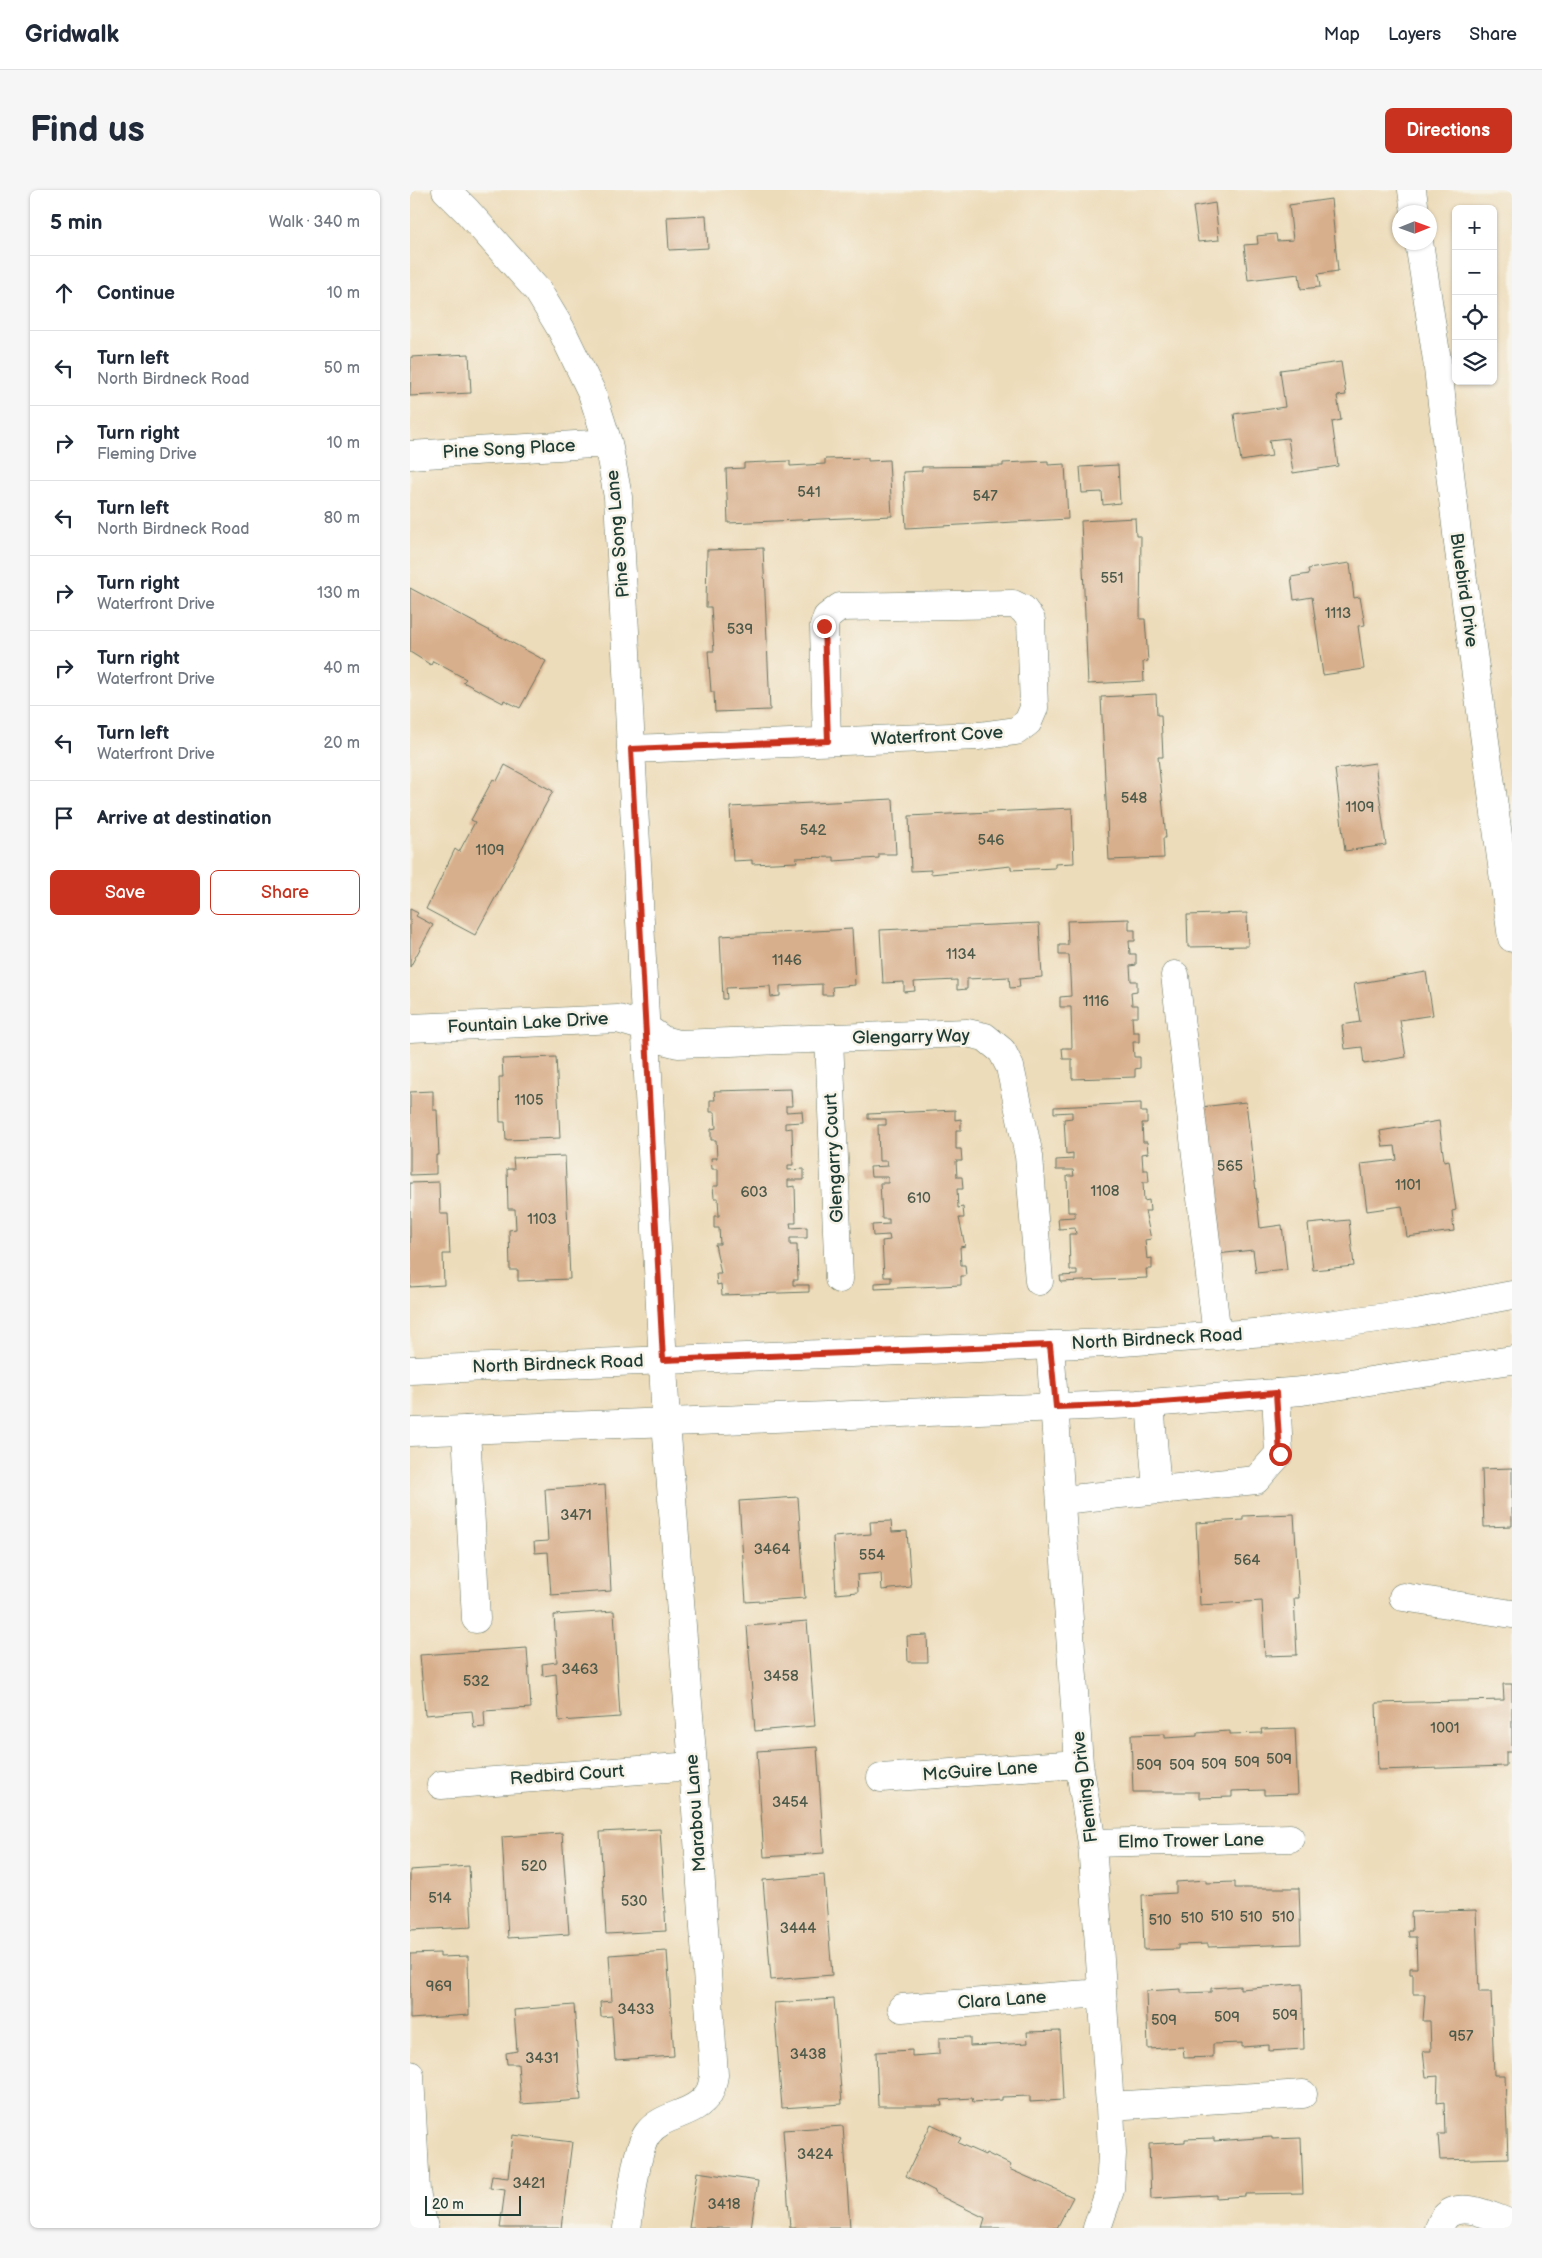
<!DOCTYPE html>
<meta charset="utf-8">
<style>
:root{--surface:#fff;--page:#f6f6f7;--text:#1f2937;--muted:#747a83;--line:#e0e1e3;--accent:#c8321e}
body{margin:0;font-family:"Balsamiq Sans",sans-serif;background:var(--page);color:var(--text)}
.controls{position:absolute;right:15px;top:15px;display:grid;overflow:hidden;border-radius:8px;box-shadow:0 1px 4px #0004}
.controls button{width:45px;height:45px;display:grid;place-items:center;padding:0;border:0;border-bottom:1px solid var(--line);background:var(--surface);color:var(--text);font:25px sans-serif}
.compass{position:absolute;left:982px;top:15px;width:45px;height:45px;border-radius:50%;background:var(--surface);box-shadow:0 1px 4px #0004;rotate:89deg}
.scale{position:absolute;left:15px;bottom:12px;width:96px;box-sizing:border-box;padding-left:5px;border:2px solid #1f3d34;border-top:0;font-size:14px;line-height:18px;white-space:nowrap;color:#1f3d34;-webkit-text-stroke:4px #f7f3e8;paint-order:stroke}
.stop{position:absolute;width:15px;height:15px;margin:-11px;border:4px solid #c8321e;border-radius:50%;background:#fff}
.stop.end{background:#c8321e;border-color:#fff;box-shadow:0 1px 5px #0008}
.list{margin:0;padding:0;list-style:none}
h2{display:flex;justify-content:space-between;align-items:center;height:65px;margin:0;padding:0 20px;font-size:21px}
h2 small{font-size:16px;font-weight:400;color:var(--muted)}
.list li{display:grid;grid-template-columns:32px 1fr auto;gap:15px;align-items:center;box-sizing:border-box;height:75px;padding:0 20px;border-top:1px solid var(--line)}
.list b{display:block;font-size:19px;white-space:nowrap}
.list p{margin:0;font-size:16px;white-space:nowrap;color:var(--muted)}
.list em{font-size:16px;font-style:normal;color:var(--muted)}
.actions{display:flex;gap:10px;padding:15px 20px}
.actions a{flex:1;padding:11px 0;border:1px solid var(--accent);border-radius:8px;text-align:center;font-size:18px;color:var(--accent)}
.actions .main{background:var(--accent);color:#fff}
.icon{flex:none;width:28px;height:28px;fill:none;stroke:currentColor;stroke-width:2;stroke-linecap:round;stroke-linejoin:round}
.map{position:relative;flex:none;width:1102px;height:2038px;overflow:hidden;border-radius:8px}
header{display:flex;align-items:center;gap:30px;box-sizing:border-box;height:70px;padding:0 25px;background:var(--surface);border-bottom:1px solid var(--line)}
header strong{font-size:24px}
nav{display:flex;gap:28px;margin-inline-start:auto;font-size:18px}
.intro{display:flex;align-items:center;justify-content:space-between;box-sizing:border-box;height:120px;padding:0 30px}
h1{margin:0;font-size:35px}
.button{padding:12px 22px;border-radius:8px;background:var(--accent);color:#fff;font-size:18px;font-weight:700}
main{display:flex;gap:30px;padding:0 30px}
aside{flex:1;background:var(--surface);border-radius:8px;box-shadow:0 1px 4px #0004}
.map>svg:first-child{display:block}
</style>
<header>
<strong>Gridwalk</strong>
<nav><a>Map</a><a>Layers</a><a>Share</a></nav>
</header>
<div class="intro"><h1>Find us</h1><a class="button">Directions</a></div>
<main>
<aside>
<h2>5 min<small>Walk · 340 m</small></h2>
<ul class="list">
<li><svg class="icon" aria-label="ahead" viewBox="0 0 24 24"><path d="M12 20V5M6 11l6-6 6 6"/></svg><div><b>Continue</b></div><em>10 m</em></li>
<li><svg class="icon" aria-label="left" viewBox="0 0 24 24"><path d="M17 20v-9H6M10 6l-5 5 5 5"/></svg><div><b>Turn left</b><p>North Birdneck Road</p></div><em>50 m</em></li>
<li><svg class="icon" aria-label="right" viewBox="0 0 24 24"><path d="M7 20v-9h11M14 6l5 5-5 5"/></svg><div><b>Turn right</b><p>Fleming Drive</p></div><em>10 m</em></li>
<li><svg class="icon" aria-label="left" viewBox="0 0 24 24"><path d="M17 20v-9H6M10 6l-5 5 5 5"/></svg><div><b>Turn left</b><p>North Birdneck Road</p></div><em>80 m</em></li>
<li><svg class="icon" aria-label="right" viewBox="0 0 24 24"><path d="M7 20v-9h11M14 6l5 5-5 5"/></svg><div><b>Turn right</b><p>Waterfront Drive</p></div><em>130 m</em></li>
<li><svg class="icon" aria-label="right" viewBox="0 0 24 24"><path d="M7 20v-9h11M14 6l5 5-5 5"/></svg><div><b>Turn right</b><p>Waterfront Drive</p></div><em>40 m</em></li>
<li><svg class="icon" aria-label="left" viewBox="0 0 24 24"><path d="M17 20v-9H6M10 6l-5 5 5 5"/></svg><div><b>Turn left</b><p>Waterfront Drive</p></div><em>20 m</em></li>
<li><svg class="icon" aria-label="arrive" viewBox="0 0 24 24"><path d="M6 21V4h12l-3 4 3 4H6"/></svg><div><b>Arrive at destination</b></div></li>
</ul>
<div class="actions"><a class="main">Save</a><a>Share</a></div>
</aside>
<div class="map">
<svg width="1102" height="2038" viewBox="0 0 1102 2038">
<rect width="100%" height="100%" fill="#f7f3e8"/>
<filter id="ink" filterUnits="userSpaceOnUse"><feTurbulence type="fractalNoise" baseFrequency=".02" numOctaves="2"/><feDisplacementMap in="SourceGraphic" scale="10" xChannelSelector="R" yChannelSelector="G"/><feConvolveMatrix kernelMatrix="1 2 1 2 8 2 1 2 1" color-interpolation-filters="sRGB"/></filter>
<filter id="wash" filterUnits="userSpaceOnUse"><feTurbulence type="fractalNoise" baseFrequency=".0096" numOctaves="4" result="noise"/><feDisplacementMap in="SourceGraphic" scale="20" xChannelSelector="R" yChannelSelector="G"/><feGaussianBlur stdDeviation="1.12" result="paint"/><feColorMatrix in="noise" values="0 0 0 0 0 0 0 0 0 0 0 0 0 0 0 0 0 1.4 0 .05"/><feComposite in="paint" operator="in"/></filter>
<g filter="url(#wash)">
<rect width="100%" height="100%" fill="#eddcba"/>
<g id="blocks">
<path fill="#d8af8c" d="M 921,9 L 928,81 L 908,84 L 910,97 L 891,99 L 889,84 L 838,90 L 834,55 L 848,54 L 847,46 L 866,44 L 867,51 L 883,50 L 879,15 Z
M 805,13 L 809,50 L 788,52 L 783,17 Z
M 296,25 L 298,58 L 259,60 L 257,27 Z
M 59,164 L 61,203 L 0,206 L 1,167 Z
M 931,172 L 936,205 L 927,206 L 931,230 L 922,232 L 928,276 L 883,283 L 878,248 L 859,250 L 862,266 L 831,271 L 824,224 L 875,217 L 870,180 Z
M 458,268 L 458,271 L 479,270 L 482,326 L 318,333 L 316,279 L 334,278 L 334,273 L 380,271 L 380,276 L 415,274 L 415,269 Z
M 638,271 L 638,275 L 655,274 L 658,329 L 496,338 L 493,282 L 512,281 L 512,277 L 593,276 L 593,273 Z
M 708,275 L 710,313 L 693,315 L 692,302 L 672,303 L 670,277 Z
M 725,328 L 726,346 L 731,346 L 730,429 L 735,429 L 738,471 L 733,472 L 734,491 L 678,494 L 671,331 Z
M 353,358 L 360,520 L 305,522 L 304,502 L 301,502 L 298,461 L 304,461 L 301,417 L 296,417 L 297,360 Z
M 940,373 L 944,408 L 950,407 L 955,435 L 948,436 L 954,479 L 913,485 L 902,407 L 884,410 L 881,387 L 899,384 L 898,379 Z
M 0,398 L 136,471 L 110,518 L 94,510 L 93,513 L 53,492 L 56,489 L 23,471 L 21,475 L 0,462 Z
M 746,504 L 747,525 L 751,525 L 753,567 L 748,567 L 756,648 L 753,648 L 754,668 L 699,670 L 691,507 Z
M 965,573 L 976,655 L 935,661 L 925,579 Z
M 95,575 L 143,601 L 65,745 L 16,719 L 45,659 L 49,662 L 65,632 L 61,630 L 83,589 L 87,591 Z
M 483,609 L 486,664 L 469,664 L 469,668 L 424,671 L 424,667 L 386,668 L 387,672 L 342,674 L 342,670 L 323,671 L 320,617 Z
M 662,618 L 664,673 L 645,674 L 645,678 L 601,680 L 601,676 L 521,684 L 521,680 L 501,681 L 499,626 Z
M 0,719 L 8,723 L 6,726 L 23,735 L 0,777 Z
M 837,723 L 838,756 L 778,757 L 777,725 Z
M 719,729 L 719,740 L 725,740 L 725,751 L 719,751 L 720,764 L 726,764 L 726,775 L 720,776 L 721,791 L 727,791 L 727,801 L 721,802 L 722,815 L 728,815 L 728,827 L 722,827 L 723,842 L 729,842 L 729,852 L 723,852 L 724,867 L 730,867 L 730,878 L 725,879 L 725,887 L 662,889 L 662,869 L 653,869 L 652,858 L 662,858 L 661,817 L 650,817 L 650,807 L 661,806 L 659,765 L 649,765 L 649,755 L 658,755 L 657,731 Z
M 629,733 L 632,787 L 609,789 L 610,797 L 600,798 L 599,787 L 557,789 L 557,799 L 547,800 L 547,790 L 504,792 L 505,801 L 494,802 L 494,792 L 473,793 L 470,740 Z
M 442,739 L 445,795 L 422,797 L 423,805 L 412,805 L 412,794 L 370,796 L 370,806 L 361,807 L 360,796 L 316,798 L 317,809 L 313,809 L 310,746 Z
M 1016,782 L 1023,825 L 990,830 L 996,867 L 954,874 L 952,857 L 935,859 L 932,835 L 950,832 L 944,794 Z
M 146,867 L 150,948 L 96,950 L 95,932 L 90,932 L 89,887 L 93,887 L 92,869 Z
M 381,899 L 382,916 L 376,916 L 376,922 L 392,921 L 393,932 L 375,933 L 375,939 L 382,938 L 383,975 L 378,975 L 378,980 L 394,979 L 394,990 L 378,990 L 378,997 L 385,996 L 386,1033 L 380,1033 L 381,1038 L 397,1037 L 397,1048 L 380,1048 L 380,1055 L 387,1055 L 388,1090 L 383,1090 L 383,1095 L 399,1095 L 399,1102 L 312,1105 L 311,1094 L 307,1095 L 306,1084 L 311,1084 L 305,1054 L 310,1054 L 309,1038 L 304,1038 L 304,1026 L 309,1026 L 308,1008 L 304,1008 L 303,996 L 308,996 L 308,979 L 302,979 L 301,968 L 307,968 L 306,950 L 301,950 L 301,939 L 306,938 L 305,922 L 300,922 L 300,910 L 305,910 L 304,901 Z
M 23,901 L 23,920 L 27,920 L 29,965 L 26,965 L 26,984 L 0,985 L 0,902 Z
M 836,912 L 850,1038 L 872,1035 L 877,1080 L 846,1083 L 843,1060 L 807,1064 L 791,917 Z
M 731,913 L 731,922 L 737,922 L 737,933 L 732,933 L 733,952 L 737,952 L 738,963 L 732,964 L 733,980 L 738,980 L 739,992 L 733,992 L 734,1011 L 739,1010 L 740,1021 L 735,1021 L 741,1049 L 735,1050 L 737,1069 L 742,1068 L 742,1079 L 736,1079 L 737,1088 L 651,1092 L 650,1086 L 667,1085 L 667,1080 L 660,1080 L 659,1044 L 666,1044 L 665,1038 L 649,1039 L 648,1028 L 665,1027 L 665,1022 L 658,1022 L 657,986 L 664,986 L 663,980 L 646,980 L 646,970 L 663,969 L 663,963 L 656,964 L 654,929 L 662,928 L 662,922 L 644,923 L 644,917 Z
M 545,920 L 545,930 L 551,929 L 551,940 L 546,940 L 546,959 L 551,959 L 552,971 L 546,971 L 547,987 L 552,987 L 553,999 L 547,999 L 548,1018 L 553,1017 L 554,1028 L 549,1028 L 555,1056 L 550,1057 L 551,1075 L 555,1075 L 556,1086 L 551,1086 L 551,1095 L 465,1099 L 465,1093 L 481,1092 L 481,1087 L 474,1087 L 472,1051 L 480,1050 L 479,1045 L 463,1046 L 462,1035 L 479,1034 L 479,1029 L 472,1029 L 470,993 L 478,993 L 478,987 L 461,987 L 460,977 L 478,976 L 477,971 L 469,971 L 468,935 L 476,935 L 476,929 L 458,929 L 458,924 Z
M 1029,931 L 1034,971 L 1039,970 L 1046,1020 L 1042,1021 L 1044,1041 L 997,1047 L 992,1016 L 957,1021 L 951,974 L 987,970 L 985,956 L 973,957 L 970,941 Z
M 155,966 L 160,1089 L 108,1091 L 108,1080 L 100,1080 L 99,1040 L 106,1039 L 105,1019 L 98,1019 L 97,979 L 104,979 L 103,968 Z
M 29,992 L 30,1024 L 38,1024 L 40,1064 L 33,1064 L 34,1095 L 0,1097 L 0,993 Z
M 939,1030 L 944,1076 L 903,1080 L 898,1034 Z
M 1102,1278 L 1102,1336 L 1074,1337 L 1072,1279 Z
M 195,1295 L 201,1401 L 141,1405 L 138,1362 L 125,1363 L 124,1352 L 138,1351 L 135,1299 Z
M 388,1307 L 395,1408 L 336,1412 L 329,1311 Z
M 884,1324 L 889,1408 L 884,1408 L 887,1465 L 855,1466 L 852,1411 L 790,1415 L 786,1333 L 833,1330 L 833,1326 Z
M 481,1331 L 482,1342 L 497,1341 L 501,1397 L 472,1400 L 471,1383 L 447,1385 L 448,1402 L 426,1404 L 423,1347 L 461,1344 L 460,1332 Z
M 204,1421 L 210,1527 L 149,1531 L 146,1484 L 133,1486 L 132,1474 L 147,1472 L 144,1425 Z
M 397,1431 L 405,1536 L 345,1541 L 337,1436 Z
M 517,1445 L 518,1472 L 498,1472 L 497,1446 Z
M 117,1458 L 121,1518 L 74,1521 L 75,1537 L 64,1538 L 62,1521 L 15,1525 L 10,1465 Z
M 1093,1494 L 1102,1494 L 1102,1562 L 1096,1562 L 1096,1576 L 968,1580 L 966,1513 L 1094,1510 Z
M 885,1538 L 888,1604 L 854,1605 L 854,1600 L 822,1601 L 822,1607 L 789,1608 L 789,1602 L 723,1602 L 721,1545 L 755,1544 L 755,1548 L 787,1546 L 787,1543 L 820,1541 L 820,1544 L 852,1543 L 851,1539 Z
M 407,1557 L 414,1663 L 354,1667 L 347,1561 Z
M 250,1639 L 256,1741 L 196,1744 L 190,1642 Z
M 152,1643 L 159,1744 L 98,1748 L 92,1647 Z
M 59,1676 L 62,1737 L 0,1740 L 0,1680 Z
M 414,1685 L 422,1785 L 361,1790 L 353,1690 Z
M 796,1690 L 796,1693 L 825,1692 L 825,1698 L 889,1698 L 891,1754 L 798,1757 L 798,1754 L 768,1755 L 768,1759 L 734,1760 L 732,1705 L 766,1703 L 766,1692 Z
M 1066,1720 L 1069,1802 L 1081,1802 L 1084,1885 L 1095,1885 L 1098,1968 L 1030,1970 L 1028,1944 L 1035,1944 L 1034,1912 L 1027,1913 L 1028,1886 L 1016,1887 L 1013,1861 L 1021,1861 L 1020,1831 L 1013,1831 L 1015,1804 L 1003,1804 L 1003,1784 L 1000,1784 L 1000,1778 L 1007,1778 L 1006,1747 L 999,1747 L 998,1741 L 1002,1741 L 1001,1722 Z
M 257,1761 L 264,1866 L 205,1870 L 202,1826 L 191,1827 L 190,1812 L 202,1811 L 199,1765 Z
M 30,1763 L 30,1767 L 58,1766 L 59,1825 L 0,1829 L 0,1764 Z
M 892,1794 L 894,1859 L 859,1861 L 859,1855 L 832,1857 L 832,1853 L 803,1854 L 803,1867 L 774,1868 L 773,1857 L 738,1859 L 736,1801 L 771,1799 L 771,1803 L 801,1802 L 801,1798 L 830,1796 L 830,1799 Z
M 424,1809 L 432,1914 L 372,1918 L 364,1813 Z
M 164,1815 L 171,1910 L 111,1914 L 108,1874 L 97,1874 L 96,1863 L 107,1861 L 104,1820 Z
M 650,1841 L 653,1910 L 620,1912 L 620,1906 L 592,1907 L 592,1910 L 563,1912 L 562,1908 L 531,1910 L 532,1916 L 468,1916 L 466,1862 L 502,1860 L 502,1866 L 529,1864 L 529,1848 L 560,1847 L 560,1856 L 618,1853 L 617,1842 Z
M 521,1934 L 551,1948 L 548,1953 L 575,1965 L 576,1963 L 601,1975 L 599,1979 L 663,2007 L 647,2038 L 572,2038 L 575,2028 L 524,2003 L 525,2001 L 496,1986 Z
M 433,1936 L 440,2038 L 380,2038 L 373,1940 Z
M 103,1945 L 162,1952 L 151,2038 L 90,2038 L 95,2000 L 80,1998 L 82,1986 L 98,1988 Z
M 862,1947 L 862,1949 L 891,1948 L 893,2003 L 835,2004 L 835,2006 L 806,2008 L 806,2005 L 741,2009 L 739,1954 L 775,1952 L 775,1949 L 804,1948 L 804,1951 Z
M 287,1982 L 348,1991 L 341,2038 L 279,2038 Z"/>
</g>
</g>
<g filter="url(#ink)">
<use href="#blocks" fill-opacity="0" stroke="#677563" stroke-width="1"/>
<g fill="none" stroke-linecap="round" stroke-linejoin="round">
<g stroke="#677563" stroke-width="29">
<path id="minor" d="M 36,0 L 57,21 L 128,101 L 151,139 L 182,203 L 198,253 L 208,307 L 256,1232 L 283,1576 L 304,1885 C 303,1891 302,1898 299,1903 C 285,1926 253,1923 238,1943 C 225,1959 221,2016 217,2038
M 1002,0 L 1005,22
M 1009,52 L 1027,170 L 1049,361 L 1102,748
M 0,265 L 198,253
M 221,559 L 569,546 L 606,541 L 618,532 L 624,518 L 621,430 L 613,419 L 603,414 L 430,417 L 417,427 L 414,436 L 417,551
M 765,785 L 807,1146
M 0,838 L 208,829 L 235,837 L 253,850 L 268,854 L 557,843 L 575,847 L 592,861 L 600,877 L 619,966 L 629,1091
M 419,848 L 429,1089
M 640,1155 L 669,1574 L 682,1653 L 700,1916 L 702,1964 L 700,2000 L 687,2038
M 740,1213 L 747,1300
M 56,1240 L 66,1429
M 652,1310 L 846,1290 L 869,1264 L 866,1203
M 993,1407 L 1102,1424
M 471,1588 L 669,1574
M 31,1595 L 283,1576
M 682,1653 L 880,1648
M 492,1818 L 692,1803
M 0,1885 L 6,2002 L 14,2038
M 700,1916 L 893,1904
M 1029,2038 C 1031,2035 1032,2030 1035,2027 C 1051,2009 1084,2028 1102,2034"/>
</g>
<g stroke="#677563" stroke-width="29">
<path id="major" d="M 0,1180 L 698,1153 L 872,1141 L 1006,1123 L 1102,1105
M 0,1242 L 727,1214 L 892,1201 L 1102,1170"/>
</g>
<use href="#minor" stroke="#fff" stroke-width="28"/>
<use href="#major" stroke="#fff" stroke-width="28"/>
</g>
</g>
<g fill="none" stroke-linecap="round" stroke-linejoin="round" filter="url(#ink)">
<path stroke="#c8321e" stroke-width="6" d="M 414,436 L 418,551 L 221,559 L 253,1170 L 640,1155 L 646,1217 L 726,1214 L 866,1203 L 870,1264"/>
</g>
<g text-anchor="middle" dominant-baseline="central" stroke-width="5" stroke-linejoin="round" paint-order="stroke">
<g font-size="15" fill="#4d5a4a">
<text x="399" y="302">541</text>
<text x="575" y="306">547</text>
<text x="702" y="388">551</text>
<text x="928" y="423">1113</text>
<text x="330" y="439">539</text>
<text x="724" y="608">548</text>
<text x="950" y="617">1109</text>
<text x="403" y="640">542</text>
<text x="581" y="650">546</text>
<text x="80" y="660">1109</text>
<text x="551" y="764">1134</text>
<text x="377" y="770">1146</text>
<text x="686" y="811">1116</text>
<text x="119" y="910">1105</text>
<text x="820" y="976">565</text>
<text x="998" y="995">1101</text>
<text x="695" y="1001">1108</text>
<text x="344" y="1002">603</text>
<text x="509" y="1008">610</text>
<text x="132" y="1029">1103</text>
<text x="166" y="1325">3471</text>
<text x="362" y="1359">3464</text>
<text x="462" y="1365">554</text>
<text x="837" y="1370">564</text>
<text x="170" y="1479">3463</text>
<text x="371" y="1486">3458</text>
<text x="66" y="1491">532</text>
<text x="1035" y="1538">1001</text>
<text x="869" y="1569">509</text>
<text x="837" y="1572">509</text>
<text x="804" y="1574">509</text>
<text x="739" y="1575">509</text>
<text x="772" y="1575">509</text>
<text x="380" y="1612">3454</text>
<text x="124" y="1676">520</text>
<text x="30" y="1708">514</text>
<text x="224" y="1711">530</text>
<text x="812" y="1726">510</text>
<text x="841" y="1727">510</text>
<text x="873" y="1727">510</text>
<text x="782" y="1728">510</text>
<text x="750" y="1730">510</text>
<text x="388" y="1738">3444</text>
<text x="29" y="1796">969</text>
<text x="226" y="1819">3433</text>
<text x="875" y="1825">509</text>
<text x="817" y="1827">509</text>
<text x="754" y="1830">509</text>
<text x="1051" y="1846">957</text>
<text x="398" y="1864">3438</text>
<text x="132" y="1868">3431</text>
<text x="405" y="1964">3424</text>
<text x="119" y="1993">3421</text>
<text x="314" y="2014">3418</text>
</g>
<g font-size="18" fill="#1f3d34" stroke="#f7f3e8">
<text transform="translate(99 259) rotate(-3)">Pine Song Place</text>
<text transform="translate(208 344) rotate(-95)">Pine Song Lane</text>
<text transform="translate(1054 400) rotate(82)">Bluebird Drive</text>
<text transform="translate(527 546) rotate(-3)">Waterfront Cove</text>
<text transform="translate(118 833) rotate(-3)">Fountain Lake Drive</text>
<text transform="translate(501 847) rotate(-1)">Glengarry Way</text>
<text transform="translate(424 968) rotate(-93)">Glengarry Court</text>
<text transform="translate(747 1149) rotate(-3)">North Birdneck Road</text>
<text transform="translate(148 1174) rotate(-2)">North Birdneck Road</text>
<text transform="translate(570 1581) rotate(-4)">McGuire Lane</text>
<text transform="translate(157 1585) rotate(-4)">Redbird Court</text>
<text transform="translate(675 1597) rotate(-97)">Fleming Drive</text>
<text transform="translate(286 1623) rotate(-94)">Marabou Lane</text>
<text transform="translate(781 1651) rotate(-1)">Elmo Trower Lane</text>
<text transform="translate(592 1810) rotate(-4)">Clara Lane</text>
</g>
</g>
</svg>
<div class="controls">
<button>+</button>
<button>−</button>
<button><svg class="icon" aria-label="locate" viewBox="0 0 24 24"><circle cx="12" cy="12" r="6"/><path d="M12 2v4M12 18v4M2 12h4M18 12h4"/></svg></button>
<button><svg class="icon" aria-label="layers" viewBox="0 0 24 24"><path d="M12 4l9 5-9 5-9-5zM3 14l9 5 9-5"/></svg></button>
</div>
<svg class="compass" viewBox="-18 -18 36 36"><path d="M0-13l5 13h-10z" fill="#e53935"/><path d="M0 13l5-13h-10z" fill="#747a83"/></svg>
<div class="scale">20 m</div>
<div class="stop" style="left:870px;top:1264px"></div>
<div class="stop end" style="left:414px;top:436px"></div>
</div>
</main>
